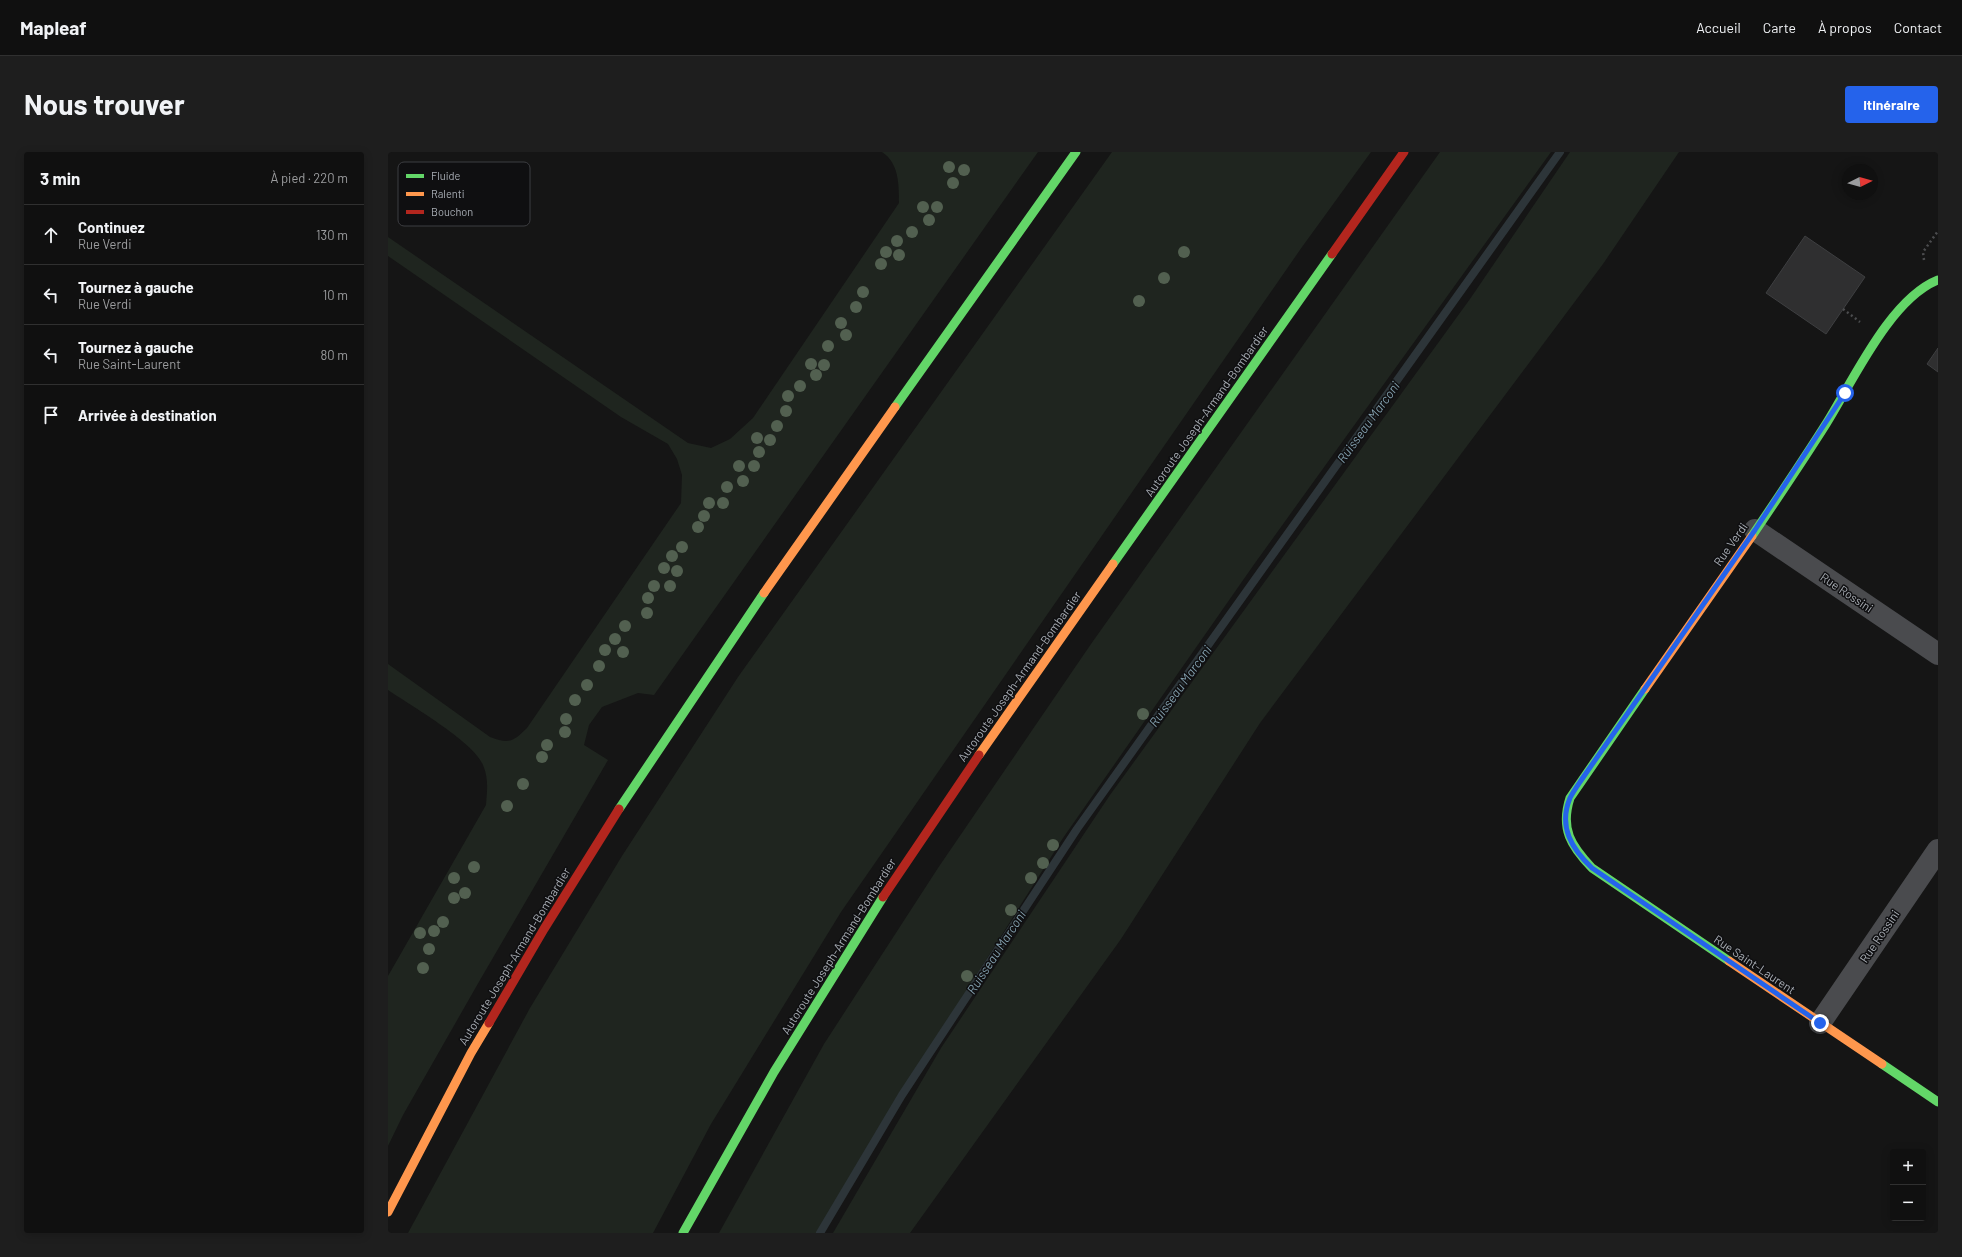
<!DOCTYPE html>
<html lang="fr">
<meta charset="utf-8">
<style>
:root{--surface:#101010;--page:#1e1e1e;--text:#f1f3f6;--muted:#9c9d9f;--line:#303030;--accent:#2563eb}
body{margin:0;font-family:Barlow,sans-serif;background:var(--page);color:var(--text)}
.controls{position:absolute;right:12px;bottom:12px;display:grid;overflow:hidden;border-radius:4px;box-shadow:0 2px 10px #0003}
.controls button{width:36px;height:36px;display:grid;place-items:center;padding:0;border:0;border-bottom:1px solid var(--line);background:var(--surface);color:var(--text);font:20px sans-serif}
.compass{position:absolute;left:1454px;top:12px;width:36px;height:36px;border-radius:50%;background:var(--surface);box-shadow:0 2px 10px #0003;rotate:85deg}
.stop{position:absolute;width:12px;height:12px;margin:-9px;border:3px solid #2563eb;border-radius:50%;background:#fff}
.stop.end{background:#2563eb;border-color:#fff;box-shadow:0 1px 4px #0008}
.list{margin:0;padding:0;list-style:none}
h2{display:flex;justify-content:space-between;align-items:center;height:52px;margin:0;padding:0 16px;font-size:17px}
h2 small{font-size:13px;font-weight:400;color:var(--muted)}
.list li{display:grid;grid-template-columns:26px 1fr auto;gap:12px;align-items:center;box-sizing:border-box;height:60px;padding:0 16px;border-top:1px solid var(--line)}
.list b{display:block;font-size:15px;white-space:nowrap}
.list p{margin:0;font-size:13px;white-space:nowrap;color:var(--muted)}
.list em{font-size:13px;font-style:normal;color:var(--muted)}
.icon{flex:none;width:22px;height:22px;fill:none;stroke:currentColor;stroke-width:2;stroke-linecap:round;stroke-linejoin:round}
.map{position:relative;flex:none;width:1550px;height:1081px;overflow:hidden;border-radius:4px}
header{display:flex;align-items:center;gap:24px;box-sizing:border-box;height:56px;padding:0 20px;background:var(--surface);border-bottom:1px solid var(--line)}
header strong{font-size:19px}
nav{display:flex;gap:22px;margin-inline-start:auto;font-size:14px}
.intro{display:flex;align-items:center;justify-content:space-between;box-sizing:border-box;height:96px;padding:0 24px}
h1{margin:0;font-size:28px}
.button{padding:10px 18px;border-radius:4px;background:var(--accent);color:#fff;font-size:14px;font-weight:700}
main{display:flex;gap:24px;padding:0 24px}
aside{flex:1;background:var(--surface);border-radius:4px;box-shadow:0 2px 10px #0003}
.map>svg:first-child{display:block}
</style>
<header>
<strong>Mapleaf</strong>
<nav><a>Accueil</a><a>Carte</a><a>À propos</a><a>Contact</a></nav>
</header>
<div class="intro"><h1>Nous trouver</h1><a class="button">Itinéraire</a></div>
<main>
<aside>
<h2>3 min<small>À pied · 220 m</small></h2>
<ul class="list">
<li><svg class="icon" aria-label="ahead" viewBox="0 0 24 24"><path d="M12 20V5M6 11l6-6 6 6"/></svg><div><b>Continuez</b><p>Rue Verdi</p></div><em>130 m</em></li>
<li><svg class="icon" aria-label="left" viewBox="0 0 24 24"><path d="M17 20v-9H6M10 6l-5 5 5 5"/></svg><div><b>Tournez à gauche</b><p>Rue Verdi</p></div><em>10 m</em></li>
<li><svg class="icon" aria-label="left" viewBox="0 0 24 24"><path d="M17 20v-9H6M10 6l-5 5 5 5"/></svg><div><b>Tournez à gauche</b><p>Rue Saint-Laurent</p></div><em>80 m</em></li>
<li><svg class="icon" aria-label="arrive" viewBox="0 0 24 24"><path d="M6 21V4h12l-3 4 3 4H6"/></svg><div><b>Arrivée à destination</b></div></li>
</ul>
</aside>
<div class="map">
<svg width="1550" height="1081" viewBox="0 0 1550 1081">
<rect width="100%" height="100%" fill="#151515"/>
<path fill="#1f251f" d="M 494,0 L 650,0 L 266,543 L 250,541 L 214,555 L 201,573 L 196,593 L 220,608 L 92,828 L 15,963 L 0,994 L 0,824 L 98,653 C 99,639 101,627 95,613 C 86,590 22,553 0,538 L 0,512 L 102,585 C 121,592 125,590 139,576 L 293,351 L 294,323 L 289,307 L 280,292 L 233,265 L 0,104 L 0,85 L 300,291 L 323,296 L 342,287 L 365,266 L 511,51 C 511,32 511,11 494,0 Z
M 724,0 L 983,0 L 914,95 L 453,760 L 323,972 L 265,1081 L 20,1081 L 142,856 L 234,704 L 350,525 Z
M 1052,0 L 1163,0 L 867,411 L 675,686 L 515,939 L 431,1081 L 331,1081 L 436,892 L 550,716 L 703,492 Z
M 1182,0 L 1291,0 L 1215,112 L 872,571 L 733,787 L 522,1081 L 445,1081 L 553,896 L 722,643 L 1082,147 Z"/>
<g fill="none" stroke-linecap="round" stroke-linejoin="round">
<path stroke="#2d3539" stroke-width="8" d="M 432,1081 L 514,943 L 689,677 L 1172,0"/>
</g>
<path fill="#2f2f30" stroke="#3e3f41" d="M 1417,84 L 1477,125 L 1438,182 L 1378,141 Z
M 1550,196 L 1550,220 L 1539,212 Z"/>
<g fill="none" stroke-linecap="round" stroke-linejoin="round">
<path stroke="#4b4c4e" stroke-width="2.5" stroke-dasharray="2 3" stroke-linecap="butt" d="M 1536,108 L 1535,100 L 1550,79
M 1455,157 L 1472,170"/>
<path stroke="#4a4b4e" stroke-width="22" d="M 1367,378 L 1550,502
M 1432,871 L 1550,698"/>
<path stroke="#63d668" stroke-width="9" d="M 507,255 L 688,0
M 1364,384 C 1389,347 1414,310 1438,272 C 1465,229 1502,147 1550,128
M 725,412 L 944,102
M 1257,537 L 1182,646 C 1172,677 1183,694 1204,716 L 1341,809
M 231,657 L 376,441
M 1494,912 L 1550,950
M 295,1081 L 386,920 L 495,745"/>
<path stroke="#ff974d" stroke-width="9" d="M 376,441 L 507,255
M 1257,537 L 1364,384
M 591,603 L 725,412
M 1341,809 L 1494,912
M 0,1060 L 83,901 L 101,871"/>
<path stroke="#b3261e" stroke-width="9" d="M 944,102 L 1016,0
M 495,745 L 591,603
M 101,871 L 156,777 L 231,657"/>
</g>
<g fill="#526050">
<circle cx="561" cy="15" r="6"/>
<circle cx="576" cy="18" r="6"/>
<circle cx="565" cy="31" r="6"/>
<circle cx="535" cy="55" r="6"/>
<circle cx="549" cy="55" r="6"/>
<circle cx="541" cy="68" r="6"/>
<circle cx="524" cy="80" r="6"/>
<circle cx="509" cy="89" r="6"/>
<circle cx="498" cy="100" r="6"/>
<circle cx="796" cy="100" r="6"/>
<circle cx="511" cy="103" r="6"/>
<circle cx="493" cy="112" r="6"/>
<circle cx="776" cy="126" r="6"/>
<circle cx="475" cy="140" r="6"/>
<circle cx="751" cy="149" r="6"/>
<circle cx="468" cy="155" r="6"/>
<circle cx="453" cy="171" r="6"/>
<circle cx="458" cy="183" r="6"/>
<circle cx="440" cy="194" r="6"/>
<circle cx="423" cy="212" r="6"/>
<circle cx="436" cy="213" r="6"/>
<circle cx="428" cy="223" r="6"/>
<circle cx="412" cy="234" r="6"/>
<circle cx="400" cy="244" r="6"/>
<circle cx="398" cy="259" r="6"/>
<circle cx="389" cy="274" r="6"/>
<circle cx="369" cy="286" r="6"/>
<circle cx="382" cy="288" r="6"/>
<circle cx="371" cy="300" r="6"/>
<circle cx="351" cy="314" r="6"/>
<circle cx="366" cy="314" r="6"/>
<circle cx="355" cy="329" r="6"/>
<circle cx="339" cy="335" r="6"/>
<circle cx="321" cy="351" r="6"/>
<circle cx="335" cy="351" r="6"/>
<circle cx="316" cy="364" r="6"/>
<circle cx="310" cy="375" r="6"/>
<circle cx="294" cy="395" r="6"/>
<circle cx="284" cy="404" r="6"/>
<circle cx="276" cy="416" r="6"/>
<circle cx="289" cy="419" r="6"/>
<circle cx="266" cy="434" r="6"/>
<circle cx="282" cy="434" r="6"/>
<circle cx="260" cy="446" r="6"/>
<circle cx="259" cy="461" r="6"/>
<circle cx="237" cy="474" r="6"/>
<circle cx="227" cy="487" r="6"/>
<circle cx="217" cy="498" r="6"/>
<circle cx="235" cy="500" r="6"/>
<circle cx="211" cy="514" r="6"/>
<circle cx="199" cy="533" r="6"/>
<circle cx="187" cy="548" r="6"/>
<circle cx="755" cy="562" r="6"/>
<circle cx="178" cy="567" r="6"/>
<circle cx="177" cy="580" r="6"/>
<circle cx="159" cy="593" r="6"/>
<circle cx="154" cy="605" r="6"/>
<circle cx="135" cy="632" r="6"/>
<circle cx="119" cy="654" r="6"/>
<circle cx="665" cy="693" r="6"/>
<circle cx="655" cy="711" r="6"/>
<circle cx="86" cy="715" r="6"/>
<circle cx="66" cy="726" r="6"/>
<circle cx="643" cy="726" r="6"/>
<circle cx="77" cy="741" r="6"/>
<circle cx="66" cy="746" r="6"/>
<circle cx="623" cy="758" r="6"/>
<circle cx="55" cy="770" r="6"/>
<circle cx="46" cy="779" r="6"/>
<circle cx="32" cy="781" r="6"/>
<circle cx="41" cy="797" r="6"/>
<circle cx="35" cy="816" r="6"/>
<circle cx="579" cy="824" r="6"/>
</g>
<g fill="none" stroke-linecap="round" stroke-linejoin="round">
<path stroke="#2563eb" stroke-width="5" d="M 1432,871 L 1204,716 C 1184,697 1170,675 1182,646 C 1185,640 1190,633 1194,627 L 1367,378 L 1457,241"/>
</g>
<g text-anchor="middle" dominant-baseline="central" stroke-width="3" stroke-linejoin="round" paint-order="stroke">
<g font-size="12" fill="#a8adb4" stroke="#0f0f11">
<text transform="translate(818 259) rotate(-55)">Autoroute Joseph-Armand-Bombardier</text>
<text transform="translate(1342 392) rotate(-55)">Rue Verdi</text>
<text transform="translate(1459 440) rotate(34)">Rue Rossini</text>
<text transform="translate(631 524) rotate(-55)">Autoroute Joseph-Armand-Bombardier</text>
<text transform="translate(1491 784) rotate(-56)">Rue Rossini</text>
<text transform="translate(450 794) rotate(-58)">Autoroute Joseph-Armand-Bombardier</text>
<text transform="translate(126 804) rotate(-59)">Autoroute Joseph-Armand-Bombardier</text>
<text transform="translate(1367 812) rotate(34)">Rue Saint-Laurent</text>
</g>
<g font-size="13" font-style="italic" fill="#829eac" stroke="#0f0f11">
<text transform="translate(980 270) rotate(-54)">Ruisseau Marconi</text>
<text transform="translate(792 534) rotate(-54)">Ruisseau Marconi</text>
<text transform="translate(608 800) rotate(-57)">Ruisseau Marconi</text>
</g>
</g>
<rect x="10" y="10" width="132" height="64" rx="6" fill="#0f0f11" stroke="#3d3e42" stroke-width="1"/>
<rect x="18" y="22" width="18" height="4" fill="#63d668"/>
<rect x="18" y="40" width="18" height="4" fill="#ff974d"/>
<rect x="18" y="58" width="18" height="4" fill="#b3261e"/>
<g font-size="11" fill="#a8adb4">
<text x="43" y="28">Fluide</text>
<text x="43" y="46">Ralenti</text>
<text x="43" y="64">Bouchon</text>
</g>
</svg>
<div class="controls">
<button>+</button>
<button>−</button>
</div>
<svg class="compass" viewBox="-18 -18 36 36"><path d="M0-13l5 13h-10z" fill="#e53935"/><path d="M0 13l5-13h-10z" fill="#9c9d9f"/></svg>
<div class="stop" style="left:1457px;top:241px"></div>
<div class="stop end" style="left:1432px;top:871px"></div>
</div>
</main>
